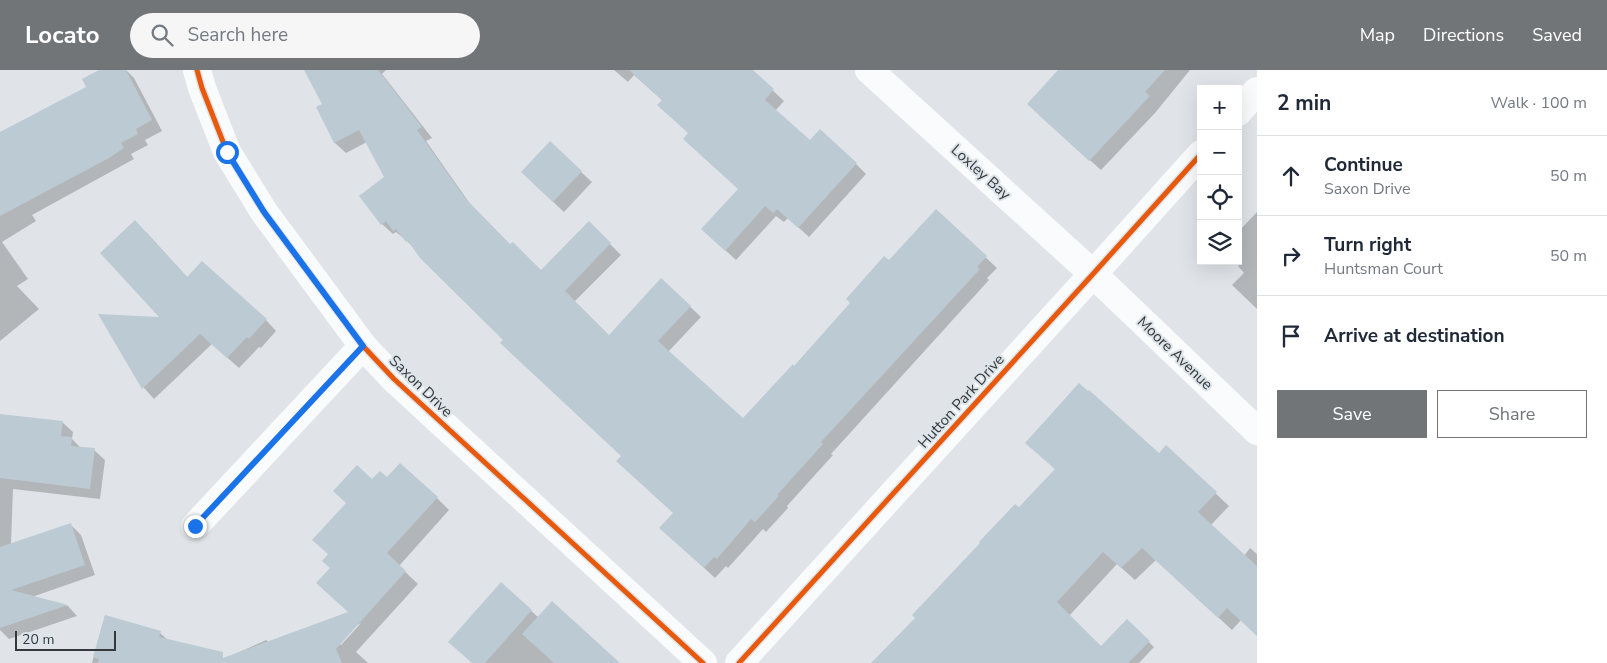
<!DOCTYPE html>
<meta charset="utf-8">
<style>
:root{--surface:#fff;--page:#f6f6f7;--text:#1f2937;--muted:#747a83;--line:#e0e1e3;--accent:#717578}
body{margin:0;font-family:"Nunito Sans",sans-serif;background:var(--page);color:var(--text)}
.controls{position:absolute;right:15px;top:15px;display:grid;overflow:hidden;border-radius:0px;box-shadow:0 5px 20px #0002}
.controls button{width:45px;height:45px;display:grid;place-items:center;padding:0;border:0;border-bottom:1px solid var(--line);background:var(--surface);color:var(--text);font:25px sans-serif}
.scale{position:absolute;left:15px;bottom:12px;width:101px;box-sizing:border-box;padding-left:5px;border:2px solid #35393b;border-top:0;font-size:14px;line-height:18px;white-space:nowrap;color:#35393b;-webkit-text-stroke:4px #dde5eb;paint-order:stroke}
.stop{position:absolute;width:15px;height:15px;margin:-11px;border:4px solid #1a73e8;border-radius:50%;background:#fff}
.stop.end{background:#1a73e8;border-color:#fff;box-shadow:0 1px 5px #0008}
.list{margin:0;padding:0;list-style:none}
h2{display:flex;justify-content:space-between;align-items:center;height:65px;margin:0;padding:0 20px;font-size:21px}
h2 small{font-size:16px;font-weight:400;color:var(--muted)}
.list li{display:grid;grid-template-columns:32px 1fr auto;gap:15px;align-items:center;box-sizing:border-box;height:80px;padding:0 20px;border-top:1px solid var(--line)}
.list b{display:block;font-size:19px;white-space:nowrap}
.list p{margin:0;font-size:16px;white-space:nowrap;color:var(--muted)}
.list em{font-size:16px;font-style:normal;color:var(--muted)}
.actions{display:flex;gap:10px;padding:15px 20px}
.actions a{flex:1;padding:11px 0;border:1px solid var(--accent);border-radius:0px;text-align:center;font-size:18px;color:var(--accent)}
.actions .main{background:var(--accent);color:#fff}
.icon{flex:none;width:28px;height:28px;fill:none;stroke:currentColor;stroke-width:2;stroke-linecap:round;stroke-linejoin:round}
.map{position:relative;flex:none;width:1257px;height:593px;overflow:hidden}
header{display:flex;align-items:center;gap:30px;box-sizing:border-box;height:70px;padding:0 25px;background:var(--accent);color:#fff}
header strong{font-size:24px}
nav{display:flex;gap:28px;margin-inline-start:auto;font-size:18px}
.search{width:350px;height:45px;background:var(--page);display:flex;align-items:center;gap:12px;box-sizing:border-box;padding:0 18px;border-radius:28px;color:var(--muted);font-size:19px}
main{display:flex}
aside{flex:1;background:var(--surface)}
.map>svg:first-child{display:block}
</style>
<header>
<strong>Locato</strong>
<div class="search"><svg class="icon" aria-label="search" viewBox="0 0 24 24"><circle cx="10" cy="10" r="6"/><path d="M15 15l6 6"/></svg>Search here</div>
<nav><a>Map</a><a>Directions</a><a>Saved</a></nav>
</header>
<main>
<div class="map">
<svg width="1257" height="593" viewBox="0 0 1257 593">
<rect width="100%" height="100%" fill="#e0e4e8"/>
<path fill="#0003" fill-rule="evenodd" d="M 119,0 L 126,0 L 134,8 L 162,61 L 145,70 L 148,75 L 131,84 L 134,89 L 32,145 L 36,151 L 2,172 L 28,209 L 17,216 L 39,239 L 0,271 L 0,65 Z
M 305,0 L 386,0 L 382,4 L 432,68 L 426,71 L 475,141 L 510,176 L 541,201 L 589,153 L 621,185 L 574,232 L 609,267 L 661,209 L 701,247 L 668,282 L 743,350 L 794,297 L 936,141 L 997,198 L 987,208 L 989,210 L 831,384 L 833,385 L 787,436 L 788,438 L 766,462 L 763,459 L 728,498 L 726,496 L 715,508 L 672,468 L 674,443 L 622,386 L 406,170 L 396,162 L 393,164 L 382,154 L 386,108 L 367,72 L 346,83 L 335,73 L 317,38 L 323,35 Z
M 614,0 L 751,0 L 784,31 L 775,41 L 810,72 L 856,94 L 866,104 L 809,167 L 788,148 L 784,152 L 776,146 L 736,190 L 713,169 L 739,119 L 689,64 L 663,31 L 634,5 L 628,12 Z
M 1060,0 L 1190,0 L 1155,43 L 1101,100 L 1039,45 Z
M 581,102 L 592,112 L 564,142 L 533,113 Z
M 1257,142 L 1257,239 L 1232,215 L 1244,203 L 1238,196 L 1240,194 L 1236,191 L 1238,191 L 1238,162 Z
M 146,162 L 188,208 L 266,250 L 276,261 L 261,278 L 259,277 L 239,298 L 212,274 L 154,329 L 144,318 L 100,245 L 162,249 Z
M 0,345 L 62,352 L 73,362 L 72,369 L 81,378 L 94,380 L 105,390 L 100,429 L 13,419 L 11,474 L 70,454 L 81,465 L 95,505 L 32,527 L 68,536 L 77,546 L 9,569 L 0,560 Z
M 1166,377 L 1229,436 L 1211,455 L 1244,486 L 1250,478 L 1257,484 L 1257,565 L 1241,550 L 1232,560 L 1156,490 L 1135,510 L 1117,494 L 1069,546 L 1101,578 L 1127,551 L 1154,577 L 1139,593 L 873,593 L 1056,400 L 1040,385 L 1159,385 Z
M 387,409 L 437,428 L 449,440 L 399,496 L 418,514 L 356,582 L 368,593 L 216,593 L 266,570 L 269,572 L 350,543 L 331,498 L 372,411 ZM 361,553 L 341,575 L 339,574 L 355,556 Z
M 501,513 L 539,548 L 618,593 L 472,593 Z
M 105,546 L 160,563 L 193,593 L 92,593 Z"/>
<path fill="#bccad3" d="M 99,0 L 126,0 L 152,50 L 136,59 L 138,64 L 121,73 L 124,78 L 109,88 L 0,146 L 0,62 L 86,17 L 82,9 Z
M 304,0 L 378,0 L 422,57 L 417,60 L 465,128 L 510,174 L 513,172 L 541,200 L 589,151 L 611,173 L 565,221 L 609,265 L 661,208 L 691,236 L 658,271 L 743,348 L 793,294 L 794,296 L 850,233 L 846,229 L 884,186 L 889,190 L 936,139 L 987,186 L 977,197 L 980,199 L 821,372 L 823,374 L 777,425 L 779,426 L 755,452 L 751,449 L 717,489 L 714,487 L 704,498 L 659,458 L 673,443 L 616,391 L 621,386 L 500,273 L 503,270 L 420,188 L 408,171 L 406,172 L 396,159 L 393,161 L 386,151 L 381,155 L 359,126 L 384,107 L 359,60 L 334,73 L 316,37 L 322,34 Z
M 629,0 L 753,0 L 774,19 L 765,30 L 810,70 L 820,59 L 857,93 L 798,158 L 777,139 L 773,143 L 765,136 L 725,181 L 701,159 L 738,119 L 683,69 L 688,63 L 657,35 L 662,30 Z
M 1058,0 L 1165,0 L 1145,22 L 1150,26 L 1089,91 L 1027,34 Z
M 550,71 L 582,101 L 553,132 L 521,102 Z
M 135,150 L 187,207 L 202,191 L 267,249 L 249,269 L 247,267 L 227,288 L 200,264 L 142,319 L 98,244 L 159,247 L 100,183 Z
M 1079,313 L 1088,321 L 1089,320 L 1159,383 L 1166,375 L 1217,422 L 1198,442 L 1257,496 L 1257,566 L 1227,538 L 1218,548 L 1142,478 L 1121,498 L 1103,482 L 1057,532 L 1101,576 L 1127,549 L 1150,571 L 1128,593 L 871,593 L 915,548 L 912,545 L 980,473 L 979,472 L 1015,434 L 1019,437 L 1055,399 L 1025,373 Z
M 0,344 L 63,351 L 61,366 L 72,367 L 71,376 L 95,378 L 90,419 L 0,408 Z
M 400,393 L 438,427 L 387,483 L 406,501 L 336,579 L 342,593 L 98,593 L 99,589 L 93,587 L 105,545 L 161,561 L 159,567 L 223,582 L 223,588 L 348,542 L 316,513 L 330,498 L 322,491 L 328,484 L 312,470 L 346,433 L 333,421 L 357,395 L 372,409 L 380,401 L 387,407 Z
M 71,453 L 85,495 L 11,520 L 68,535 L 0,558 L 0,477 Z
M 501,512 L 532,540 L 485,593 L 472,593 L 448,572 Z
M 552,531 L 620,593 L 554,593 L 522,564 Z"/>
<g fill="none" stroke-linecap="round" stroke-linejoin="round">
<path stroke="#fafbfc" stroke-width="28" d="M 197,0 L 202,18 L 227,82 L 264,142 L 363,276 L 394,309 L 703,593
M 869,0 L 1093,204 L 1257,361
M 1238,42 L 1257,21
M 195,456 L 363,276
M 739,593 L 1093,204 L 1201,84"/>
<g stroke="#dde5eb" stroke-width="8">
<path id="cycleway" d="M 197,0 L 202,18 L 227,82 L 264,142 L 363,276 L 394,309 L 703,593
M 739,593 L 1093,204 L 1201,84"/>
</g>
<use href="#cycleway" stroke="#e8590c" stroke-width="5"/>
</g>
<g fill="none" stroke-linecap="round" stroke-linejoin="round">
<path stroke="#1a73e8" stroke-width="6" d="M 195,456 L 363,276 L 264,142 L 227,82"/>
</g>
<g text-anchor="middle" dominant-baseline="central" stroke-width="4" stroke-linejoin="round" paint-order="stroke">
<g font-size="15" fill="#35393b" stroke="#dde5eb">
<text transform="translate(981 102) rotate(42)">Loxley Bay</text>
<text transform="translate(1175 283) rotate(44)">Moore Avenue</text>
<text transform="translate(421 316) rotate(44)">Saxon Drive</text>
<text transform="translate(961 331) rotate(-48)">Hutton Park Drive</text>
</g>
</g>
</svg>
<div class="controls">
<button>+</button>
<button>−</button>
<button><svg class="icon" aria-label="locate" viewBox="0 0 24 24"><circle cx="12" cy="12" r="6"/><path d="M12 2v4M12 18v4M2 12h4M18 12h4"/></svg></button>
<button><svg class="icon" aria-label="layers" viewBox="0 0 24 24"><path d="M12 4l9 5-9 5-9-5zM3 14l9 5 9-5"/></svg></button>
</div>
<div class="scale">20 m</div>
<div class="stop" style="left:227px;top:82px"></div>
<div class="stop end" style="left:195px;top:456px"></div>
</div>
<aside>
<h2>2 min<small>Walk · 100 m</small></h2>
<ul class="list">
<li><svg class="icon" aria-label="ahead" viewBox="0 0 24 24"><path d="M12 20V5M6 11l6-6 6 6"/></svg><div><b>Continue</b><p>Saxon Drive</p></div><em>50 m</em></li>
<li><svg class="icon" aria-label="right" viewBox="0 0 24 24"><path d="M7 20v-9h11M14 6l5 5-5 5"/></svg><div><b>Turn right</b><p>Huntsman Court</p></div><em>50 m</em></li>
<li><svg class="icon" aria-label="arrive" viewBox="0 0 24 24"><path d="M6 21V4h12l-3 4 3 4H6"/></svg><div><b>Arrive at destination</b></div></li>
</ul>
<div class="actions"><a class="main">Save</a><a>Share</a></div>
</aside>
</main>
